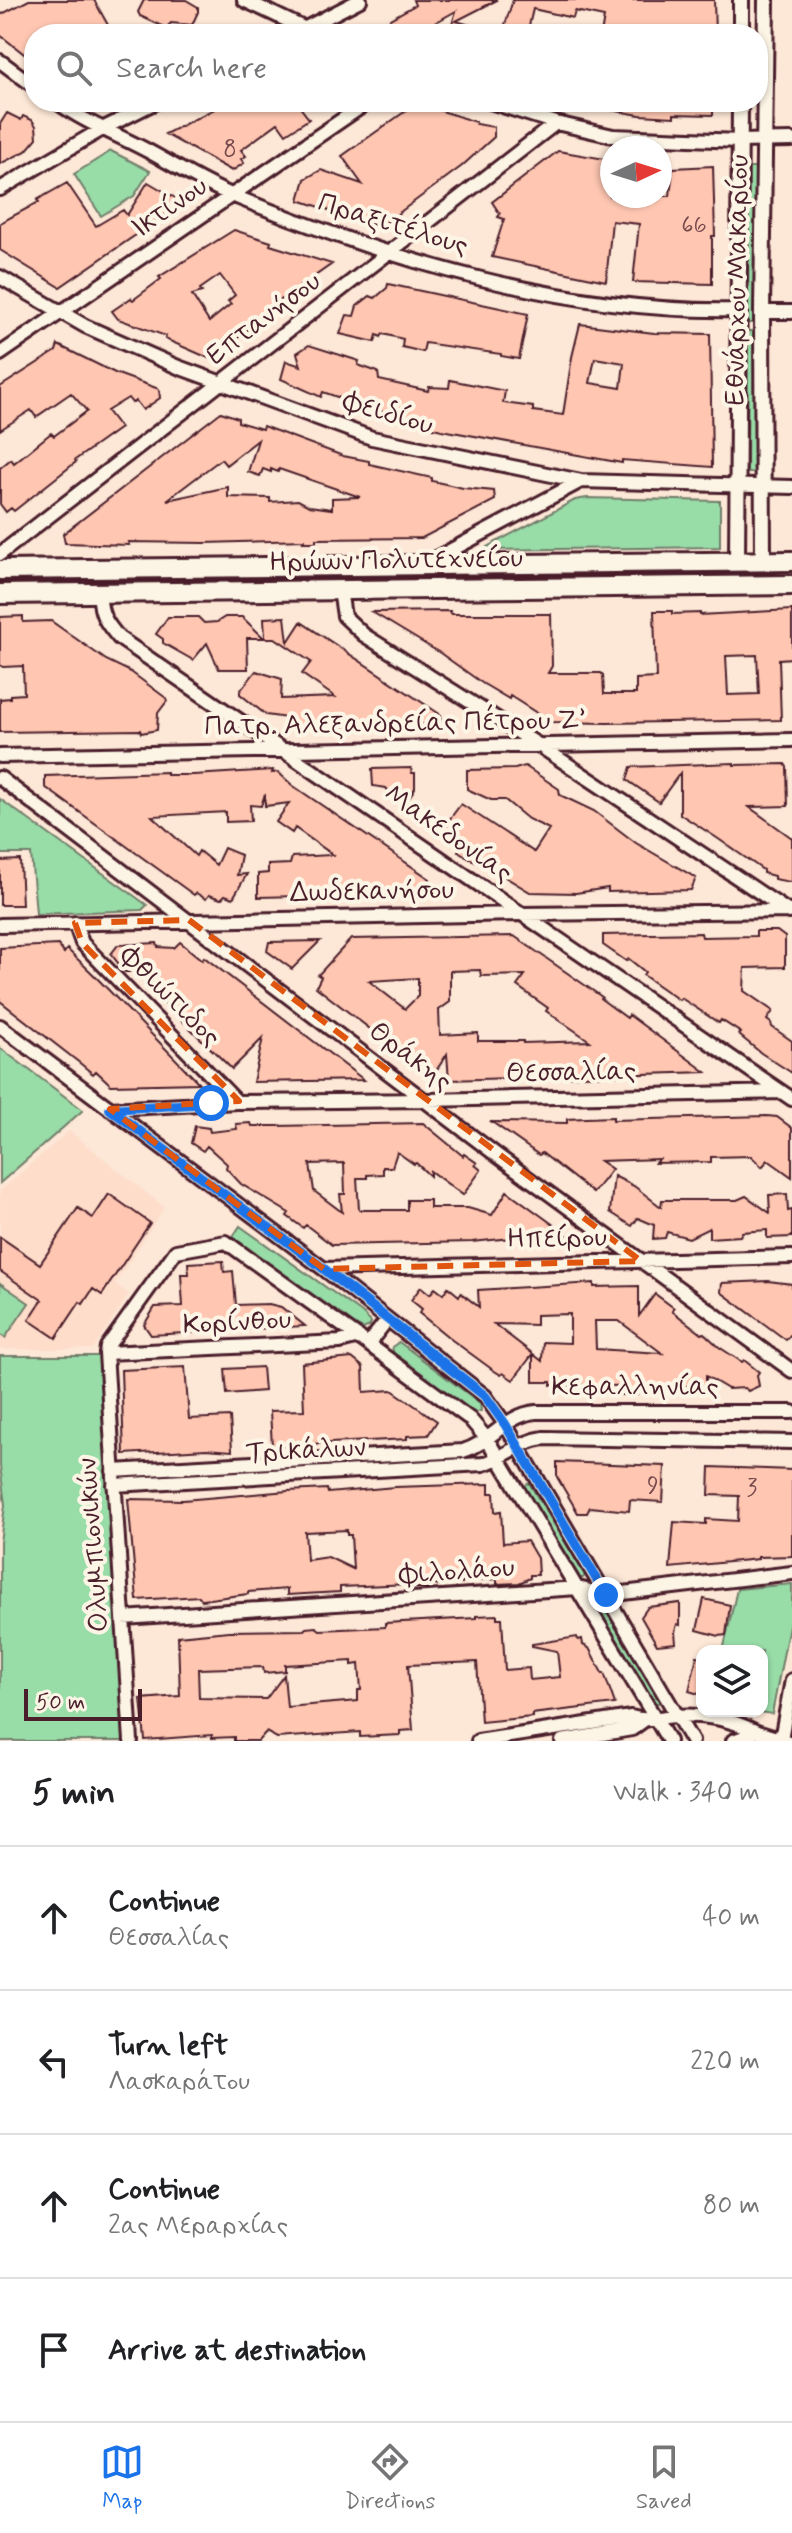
<!DOCTYPE html>
<meta charset="utf-8">
<style>
:root{--surface:#fff;--page:#f2f2f2;--text:#202124;--muted:#757577;--line:#e0e0e0;--accent:#1a73e8}
body{margin:0;font-family:Mynerve,sans-serif;background:var(--page);color:var(--text)}
.controls{position:absolute;right:24px;bottom:24px;display:grid;overflow:hidden;border-radius:16px;box-shadow:0 2px 6px #0004}
.controls button{width:72px;height:72px;display:grid;place-items:center;padding:0;border:0;border-bottom:2px solid var(--line);background:var(--surface);color:var(--text);font:40px sans-serif}
.compass{position:absolute;left:600px;top:136px;width:72px;height:72px;border-radius:50%;background:var(--surface);box-shadow:0 2px 6px #0004;rotate:86deg}
.scale{position:absolute;left:24px;bottom:20px;width:118px;box-sizing:border-box;padding-left:8px;border:4px solid #4a1f2b;border-top:0;font-size:22px;line-height:28px;white-space:nowrap;color:#4a1f2b;-webkit-text-stroke:6px #fcf5e5;paint-order:stroke}
.stop{position:absolute;width:24px;height:24px;margin:-18px;border:6px solid #1a73e8;border-radius:50%;background:#fff}
.stop.end{background:#1a73e8;border-color:#fff;box-shadow:0 2px 8px #0008}
.list{margin:0;padding:0;list-style:none}
h2{display:flex;justify-content:space-between;align-items:center;height:104px;margin:0;padding:0 32px;font-size:34px}
h2 small{font-size:26px;font-weight:400;color:var(--muted)}
.list li{display:grid;grid-template-columns:52px 1fr auto;gap:24px;align-items:center;box-sizing:border-box;height:144px;padding:0 32px;border-top:2px solid var(--line)}
.list b{display:block;font-size:30px;white-space:nowrap}
.list p{margin:0;font-size:26px;white-space:nowrap;color:var(--muted)}
.list em{font-size:26px;font-style:normal;color:var(--muted)}
.icon{flex:none;width:44px;height:44px;fill:none;stroke:currentColor;stroke-width:2;stroke-linecap:round;stroke-linejoin:round}
.map{position:relative;flex:none;width:792px;height:1741px;overflow:hidden}
.search{position:absolute;background:var(--surface);box-shadow:0 2px 6px #0004;left:24px;right:24px;top:24px;height:88px;display:flex;align-items:center;gap:20px;box-sizing:border-box;padding:0 28px;border-radius:32px;color:var(--muted);font-size:30px}
.sheet{height:680px;background:var(--surface)}
nav{display:flex;justify-content:space-around;align-items:center;box-sizing:border-box;height:112px;border-top:2px solid var(--line);background:var(--surface);font-size:22px;color:var(--muted)}
nav a{display:grid;justify-items:center;gap:4px}
nav .on{color:var(--accent)}
.map>svg:first-child{display:block}
</style>
<div class="map">
<svg width="792" height="1741" viewBox="0 0 792 1741">
<rect width="100%" height="100%" fill="#fde7d6"/>
<filter id="ink" filterUnits="userSpaceOnUse"><feTurbulence type="fractalNoise" baseFrequency=".0125" numOctaves="2"/><feDisplacementMap in="SourceGraphic" scale="16" xChannelSelector="R" yChannelSelector="G"/><feConvolveMatrix kernelMatrix="1 2 1 2 8 2 1 2 1" color-interpolation-filters="sRGB"/></filter>
<g filter="url(#ink)">
<path fill="#feddcb" d="M 69,1131 L 164,1207 L 115,1284 L 129,1294 L 93,1349 L 0,1349 L 0,1191 Z"/>
<path fill="#98dca8" stroke="#717e6a" stroke-width="2" d="M 111,151 L 150,171 L 134,196 L 101,216 L 74,174 Z
M 749,168 L 757,168 L 756,323 L 748,323 Z
M 748,331 L 756,331 L 755,473 L 747,473 Z
M 587,498 L 720,501 L 720,547 L 486,550 L 487,547 L 575,500 Z
M 765,571 L 765,577 L 584,579 L 585,574 Z
M 569,574 L 569,579 L 355,581 L 354,576 Z
M 335,576 L 335,582 L 81,585 L 81,579 Z
M 0,799 L 147,905 L 142,910 L 36,914 L 31,854 L 0,854 Z
M 0,1048 L 83,1110 L 0,1183 Z
M 240,1226 L 362,1313 L 371,1322 L 370,1326 L 363,1329 L 357,1326 L 232,1238 Z
M 0,1283 L 29,1303 L 5,1338 L 0,1334 Z
M 399,1342 L 480,1403 L 481,1411 L 472,1413 L 394,1354 L 392,1347 Z
M 0,1356 L 103,1356 L 127,1741 L 0,1741 L 0,1542 L 5,1505 L 0,1466 Z
M 529,1483 L 585,1575 L 583,1578 L 580,1578 L 524,1486 Z
M 792,1584 L 792,1610 L 772,1714 L 751,1711 L 762,1711 L 762,1651 L 723,1651 L 737,1589 Z
M 601,1608 L 605,1608 L 660,1700 L 658,1703 L 655,1703 L 599,1611 Z"/>
<path fill="#ffc7b2" stroke="#4a1f2b" stroke-width="2" fill-rule="evenodd" d="M 29,0 L 94,0 L 113,34 L 72,34 L 73,30 L 47,29 L 44,34 L 34,34 L 34,48 L 28,57 L 0,35 L 0,15 Z
M 144,0 L 186,0 L 198,7 L 198,12 L 192,25 L 171,23 L 166,28 L 140,16 L 138,12 Z
M 413,0 L 497,0 L 456,21 L 488,30 L 488,34 L 449,34 L 456,11 L 424,29 L 423,34 L 390,34 L 387,24 L 390,19 L 415,5 Z
M 513,0 L 714,0 L 715,34 L 634,32 L 633,34 L 601,34 L 604,17 L 575,11 L 573,18 L 533,9 L 527,34 L 502,34 Z
M 228,102 L 296,102 L 309,119 L 286,134 L 278,123 L 241,150 L 246,156 L 241,159 L 244,163 L 232,171 L 165,134 Z
M 604,102 L 713,102 L 713,115 L 674,114 L 674,117 L 640,115 L 604,109 Z
M 417,103 L 476,122 L 476,124 L 494,127 L 494,137 L 462,166 L 380,227 L 299,200 L 305,179 L 321,170 L 362,184 L 342,156 Z
M 7,113 L 21,120 L 23,116 L 32,120 L 36,126 L 37,138 L 26,151 L 0,164 L 0,124 Z
M 558,151 L 605,159 L 605,163 L 612,164 L 610,196 L 670,196 L 673,168 L 713,166 L 715,236 L 712,236 L 712,284 L 633,282 L 639,224 L 612,221 L 606,281 L 492,257 L 504,219 L 498,217 L 500,214 L 492,202 Z
M 148,182 L 177,199 L 178,206 L 60,287 L 0,250 L 0,223 L 39,202 L 37,200 L 67,183 L 96,226 L 123,210 L 127,215 Z
M 234,230 L 271,242 L 270,245 L 332,264 L 278,302 L 280,304 L 211,359 L 165,339 L 166,336 L 118,319 L 112,311 L 131,298 L 133,300 L 161,279 L 159,277 ZM 220,275 L 235,295 L 228,301 L 231,304 L 209,322 L 192,295 L 202,292 L 200,289 Z
M 388,284 L 528,314 L 519,359 L 501,356 L 501,354 L 425,343 L 423,352 L 402,347 L 403,339 L 383,334 L 381,337 L 377,335 L 375,342 L 340,334 L 347,315 L 354,316 L 357,306 L 370,296 L 375,298 L 387,288 Z
M 580,324 L 654,333 L 710,334 L 712,467 L 622,460 L 622,463 L 442,430 L 420,425 L 418,421 L 372,409 L 323,392 L 321,397 L 281,379 L 286,361 L 301,366 L 297,353 L 309,345 L 359,361 L 358,365 L 378,372 L 379,380 L 428,391 L 429,387 L 449,388 L 450,380 L 505,391 L 503,403 L 533,407 L 533,411 L 563,415 L 572,357 ZM 595,358 L 624,363 L 621,388 L 590,383 Z
M 58,345 L 115,373 L 159,389 L 160,398 L 143,410 L 136,401 L 132,403 L 128,398 L 107,411 L 120,428 L 75,460 L 76,462 L 14,511 L 11,508 L 6,512 L 0,504 L 0,468 L 11,459 L 14,463 L 51,433 L 54,436 L 87,411 L 71,393 L 36,417 L 31,410 L 0,430 L 0,387 L 56,351 Z
M 221,412 L 238,418 L 238,422 L 262,429 L 263,426 L 343,456 L 369,461 L 369,464 L 432,478 L 432,481 L 463,488 L 494,491 L 495,500 L 422,538 L 316,539 L 316,542 L 303,542 L 304,540 L 205,543 L 128,542 L 129,545 L 65,543 L 63,534 ZM 258,440 L 248,472 L 260,476 L 263,469 L 271,472 L 271,469 L 278,472 L 279,469 L 360,497 L 332,498 L 332,509 L 309,506 L 298,500 L 270,502 L 270,498 L 228,497 L 228,487 L 167,500 L 221,459 L 226,465 Z
M 792,610 L 792,658 L 779,659 L 781,720 L 607,723 L 551,722 L 510,696 L 509,699 L 482,683 L 440,653 L 372,612 L 450,611 L 451,614 L 551,614 L 552,666 L 548,673 L 601,673 L 603,675 L 604,694 L 636,694 L 636,679 L 656,678 L 654,611 L 672,611 L 672,614 L 700,613 L 700,615 ZM 757,655 L 759,694 L 728,695 L 726,656 Z
M 23,616 L 23,622 L 51,621 L 106,660 L 131,672 L 166,698 L 167,701 L 158,713 L 157,730 L 141,733 L 140,730 L 0,732 L 0,699 L 10,698 L 10,695 L 24,694 L 23,666 L 3,667 L 0,665 L 0,617 Z
M 168,617 L 198,617 L 204,623 L 217,622 L 225,617 L 242,617 L 264,638 L 247,638 L 248,669 L 219,669 L 207,643 L 193,660 L 163,643 L 163,639 L 156,634 Z
M 285,617 L 288,642 L 301,622 L 441,715 L 440,724 L 294,727 L 294,719 L 266,715 L 240,694 L 240,691 L 256,671 L 282,679 L 281,699 L 335,697 L 302,674 L 311,662 L 275,638 L 265,638 L 264,618 Z
M 734,763 L 734,765 L 785,764 L 787,767 L 788,806 L 749,807 L 792,838 L 792,880 L 790,882 L 774,879 L 774,876 L 763,873 L 763,870 L 717,838 L 680,814 L 680,773 L 659,802 L 627,780 L 631,767 Z
M 525,766 L 559,789 L 560,795 L 594,811 L 636,843 L 696,878 L 691,890 L 608,892 L 608,888 L 576,893 L 530,892 L 480,862 L 479,864 L 458,851 L 461,846 L 440,832 L 461,804 L 534,852 L 549,829 L 528,819 L 505,800 L 491,800 L 467,789 L 467,770 L 515,769 Z
M 411,768 L 412,773 L 415,773 L 415,788 L 405,804 L 395,799 L 386,788 L 373,786 L 372,769 Z
M 273,770 L 272,773 L 278,772 L 292,785 L 430,879 L 427,893 L 258,897 L 258,874 L 268,873 L 268,865 L 290,864 L 292,857 L 333,855 L 295,828 L 292,833 L 276,822 L 289,803 L 265,806 L 265,794 L 261,806 L 250,805 L 251,821 L 226,822 L 226,812 L 152,816 L 196,856 L 199,851 L 216,865 L 224,848 L 241,855 L 237,875 L 247,874 L 233,898 L 225,895 L 221,899 L 209,895 L 206,899 L 196,893 L 194,895 L 45,787 L 45,776 L 167,772 L 167,775 L 194,775 Z
M 20,860 L 22,905 L 0,905 L 0,861 Z
M 756,931 L 777,931 L 785,937 L 785,967 L 745,968 L 744,991 L 773,1011 L 767,1020 L 771,1023 L 772,1027 L 792,1041 L 792,1073 L 761,1053 L 739,1035 L 741,1033 L 721,1020 L 719,1023 L 681,998 L 679,1000 L 643,975 L 645,972 L 629,959 L 626,961 L 603,945 L 603,935 L 701,933 L 702,937 L 756,936 Z
M 514,936 L 602,997 L 601,999 L 627,1018 L 629,1015 L 706,1072 L 449,1080 L 447,1054 L 432,1077 L 316,987 L 321,977 L 318,975 L 351,939 ZM 480,970 L 481,976 L 525,975 L 517,986 L 548,1008 L 546,1011 L 590,1041 L 523,1043 L 523,1041 L 478,1041 L 478,1033 L 440,1035 L 439,1010 L 450,1002 L 450,971 ZM 418,978 L 418,996 L 405,1009 L 369,981 Z
M 320,941 L 292,969 L 267,951 L 269,942 Z
M 180,942 L 202,960 L 204,957 L 364,1080 L 253,1082 L 263,1038 L 232,1069 L 164,1003 L 165,1002 L 150,987 L 152,985 L 134,967 L 129,972 L 125,972 L 111,954 L 118,945 L 157,943 L 158,947 L 174,948 Z
M 58,945 L 64,953 L 67,949 L 92,973 L 199,1083 L 111,1085 L 96,1071 L 93,1074 L 81,1064 L 0,1001 L 0,948 Z
M 767,1116 L 777,1117 L 792,1128 L 792,1177 L 768,1160 L 762,1167 L 751,1156 L 711,1157 L 711,1162 L 655,1163 L 659,1159 L 600,1161 L 612,1169 L 593,1193 L 542,1153 L 539,1155 L 492,1122 L 567,1123 L 567,1119 L 586,1118 L 613,1117 L 613,1120 Z
M 251,1123 L 252,1126 L 277,1126 L 423,1123 L 463,1156 L 464,1154 L 477,1163 L 475,1165 L 481,1170 L 463,1195 L 430,1171 L 430,1176 L 416,1163 L 414,1164 L 397,1152 L 392,1167 L 383,1167 L 383,1174 L 367,1175 L 367,1178 L 357,1178 L 359,1210 L 407,1210 L 407,1200 L 430,1200 L 430,1208 L 468,1208 L 492,1215 L 507,1191 L 573,1239 L 521,1237 L 472,1242 L 332,1245 L 306,1225 L 303,1228 L 287,1216 L 289,1213 L 241,1184 L 226,1168 L 227,1164 L 207,1146 L 203,1151 L 191,1143 L 195,1126 L 209,1128 L 210,1132 L 237,1129 L 236,1124 ZM 344,1163 L 345,1194 L 340,1194 L 342,1212 L 314,1191 L 310,1164 Z
M 614,1176 L 634,1186 L 661,1207 L 662,1200 L 737,1200 L 746,1196 L 770,1213 L 769,1195 L 787,1194 L 788,1211 L 792,1210 L 792,1237 L 767,1238 L 767,1230 L 742,1232 L 740,1236 L 709,1238 L 709,1228 L 689,1238 L 667,1232 L 665,1238 L 653,1239 L 654,1225 L 638,1218 L 632,1226 L 610,1212 Z
M 109,1194 L 150,1223 L 102,1295 L 93,1289 L 83,1304 L 80,1302 L 56,1338 L 29,1320 L 42,1300 L 0,1271 L 0,1237 L 40,1264 L 78,1208 L 93,1218 Z
M 223,1261 L 224,1272 L 233,1271 L 236,1305 L 269,1304 L 281,1307 L 305,1326 L 151,1335 L 144,1325 L 155,1307 L 183,1306 L 181,1274 L 189,1274 L 188,1263 Z
M 768,1281 L 792,1284 L 792,1333 L 786,1340 L 721,1292 L 722,1283 Z
M 594,1283 L 594,1287 L 639,1286 L 639,1316 L 655,1294 L 674,1308 L 672,1311 L 702,1334 L 704,1333 L 719,1347 L 742,1362 L 744,1360 L 759,1372 L 757,1375 L 759,1386 L 748,1391 L 745,1388 L 728,1389 L 706,1376 L 706,1386 L 637,1387 L 637,1395 L 622,1395 L 623,1386 L 551,1385 L 551,1382 L 533,1382 L 533,1354 L 542,1361 L 543,1342 L 570,1343 L 570,1314 L 536,1315 L 536,1325 L 494,1324 L 533,1354 L 513,1380 L 503,1373 L 501,1375 L 493,1370 L 452,1340 L 419,1313 L 422,1309 L 411,1300 L 421,1287 L 430,1294 L 435,1288 L 443,1294 L 448,1287 L 459,1296 L 461,1293 L 479,1307 L 478,1290 ZM 595,1321 L 619,1321 L 662,1353 L 596,1349 Z
M 352,1358 L 363,1367 L 364,1392 L 392,1390 L 437,1421 L 428,1435 L 407,1436 L 407,1439 L 272,1446 L 270,1411 L 304,1410 L 302,1363 Z
M 185,1367 L 189,1419 L 230,1417 L 232,1451 L 206,1449 L 124,1454 L 121,1370 Z
M 262,1367 L 264,1391 L 227,1394 L 225,1369 Z
M 557,1462 L 665,1466 L 663,1502 L 630,1500 L 629,1511 L 590,1507 L 587,1513 L 578,1513 L 557,1477 Z
M 710,1467 L 792,1470 L 792,1556 L 758,1557 L 758,1559 L 670,1568 L 674,1522 L 706,1524 L 706,1519 L 738,1521 L 739,1496 L 709,1495 Z
M 489,1484 L 489,1493 L 494,1493 L 495,1512 L 501,1511 L 503,1543 L 527,1541 L 537,1558 L 538,1575 L 530,1575 L 530,1578 L 519,1583 L 497,1584 L 497,1579 L 462,1581 L 462,1583 L 430,1585 L 430,1588 L 410,1588 L 410,1584 L 340,1587 L 340,1592 L 287,1595 L 287,1589 L 248,1592 L 248,1594 L 202,1600 L 199,1596 L 137,1600 L 128,1499 L 183,1500 L 288,1491 L 327,1489 L 328,1493 L 395,1487 ZM 347,1530 L 347,1535 L 351,1535 L 353,1569 L 328,1557 L 307,1560 L 305,1532 Z
M 704,1599 L 730,1605 L 726,1635 L 719,1636 L 697,1630 Z
M 680,1603 L 680,1625 L 677,1624 L 675,1632 L 676,1643 L 657,1645 L 641,1617 L 648,1607 Z
M 497,1615 L 497,1618 L 502,1618 L 505,1670 L 529,1668 L 530,1680 L 560,1677 L 557,1651 L 532,1646 L 532,1644 L 577,1637 L 578,1640 L 582,1639 L 583,1645 L 589,1648 L 602,1673 L 604,1673 L 615,1704 L 532,1714 L 532,1717 L 481,1722 L 477,1662 L 408,1665 L 413,1730 L 400,1731 L 400,1735 L 360,1737 L 360,1732 L 277,1738 L 266,1732 L 258,1741 L 234,1741 L 234,1737 L 212,1738 L 212,1735 L 145,1740 L 141,1699 L 180,1696 L 178,1636 L 229,1631 L 304,1630 L 306,1628 L 316,1627 L 320,1630 L 385,1627 L 385,1623 L 476,1618 L 476,1616 ZM 352,1661 L 352,1665 L 359,1664 L 361,1690 L 358,1690 L 358,1701 L 287,1707 L 284,1675 L 266,1699 L 199,1698 L 198,1669 L 263,1667 L 264,1673 L 285,1671 L 285,1665 Z
M 697,1656 L 702,1657 L 702,1695 L 689,1691 Z"/>
<g fill="none" stroke-linecap="round" stroke-linejoin="round">
<g stroke="#4a1f2b" stroke-width="18">
<path id="minor" d="M 244,0 L 316,34
M 294,34 L 360,0
M 0,61 L 34,86
M 57,102 C 84,122 118,135 148,151 C 176,166 204,184 234,196 C 392,261 567,314 740,310
M 490,102 L 556,123 L 613,136 L 740,141 L 792,140
M 0,189 L 104,128 L 156,102
M 0,277 L 85,326 L 178,367 L 372,438 L 581,481 L 792,487
M 762,312 L 792,312
M 0,354 L 368,102
M 0,554 L 556,123
M 425,564 L 581,481
M 340,590 L 344,616 L 364,635 L 537,744 L 789,912
M 100,593 C 99,613 106,623 119,638 L 792,1099
M 0,756 L 792,740
M 0,778 L 498,1156 L 792,1371
M 75,923 L 82,943 L 237,1102
M 0,925 L 520,914 L 792,911
M 0,1026 L 324,1269 L 485,1396 L 505,1424 L 692,1741
M 110,1109 L 237,1102 L 427,1100 L 781,1092
M 324,1269 L 792,1257
M 387,1320 L 368,1344 L 470,1419 L 487,1439 L 669,1741
M 106,1353 L 340,1342 L 359,1337
M 113,1471 L 463,1451 C 491,1443 505,1415 536,1412 L 792,1412
M 114,1485 L 483,1464 C 506,1457 520,1441 544,1438 L 792,1442
M 123,1618 L 578,1588 L 606,1595 L 792,1573
M 781,1739 L 792,1680
M 131,1741 L 106,1353 L 107,1347 L 176,1251 L 226,1242 L 368,1344
M 478,1741 L 631,1717 C 647,1722 659,1717 676,1716 C 706,1714 730,1719 757,1732
M 562,1741 L 632,1729 L 643,1721
M 733,1741 L 757,1732 L 786,1741"/>
</g>
<g stroke="#4a1f2b" stroke-width="20">
<path id="tertiary" d="M 741,34 L 741,0
M 737,561 L 740,102
M 763,561 L 762,312 L 766,0"/>
</g>
<g stroke="#4a1f2b" stroke-width="24">
<path id="primary" d="M 0,570 L 792,561
M 0,594 L 792,585"/>
</g>
<use href="#minor" stroke="#fcf5e5" stroke-width="12"/>
<use href="#tertiary" stroke="#fcf5e5" stroke-width="14"/>
<use href="#primary" stroke="#fcf5e5" stroke-width="18"/>
</g>
</g>
<g fill="none" stroke-linecap="round" stroke-linejoin="round" filter="url(#ink)">
<path stroke="#1a73e8" stroke-width="10" d="M 211,1103 L 110,1109 L 324,1269 L 485,1396 L 505,1424 L 606,1595"/>
</g>
<path fill="none" stroke="#e0560e" stroke-width="6" stroke-dasharray="16 10" stroke-linejoin="round" d="M 189,920 L 641,1261 L 324,1269 L 110,1109 L 239,1101 L 82,943 L 75,923 Z"/>
<g text-anchor="middle" dominant-baseline="central" stroke-width="8" stroke-linejoin="round" paint-order="stroke">
<g font-size="24" fill="#77494d">
<text x="230" y="149">8</text>
<text x="694" y="225">66</text>
<text x="653" y="1486">9</text>
<text x="752" y="1488">3</text>
</g>
<g font-size="28" fill="#4a1f2b" stroke="#fcf5e5">
<text transform="translate(170 208) rotate(-35)">Ικτίνου</text>
<text transform="translate(393 225) rotate(17)">Πραξιτέλους</text>
<text transform="translate(738 280) rotate(-89)">Εθνάρχου Μακαρίου</text>
<text transform="translate(264 319) rotate(-37)">Επτανήσου</text>
<text transform="translate(388 414) rotate(16)">Φειδίου</text>
<text transform="translate(396 561) rotate(-1)">Ηρώων Πολυτεχνείου</text>
<text transform="translate(395 724) rotate(-1)">Πατρ. Αλεξανδρείας Πέτρου Ζ’</text>
<text transform="translate(448 834) rotate(35)">Μακεδονίας</text>
<text transform="translate(372 892) rotate(-1)">Δωδεκανήσου</text>
<text transform="translate(170 997) rotate(45)">Φθιώτιδος</text>
<text transform="translate(410 1057) rotate(37)">Θράκης</text>
<text transform="translate(571 1073) rotate(-1)">Θεσσαλίας</text>
<text transform="translate(557 1239) rotate(-1)">Ηπείρου</text>
<text transform="translate(237 1323) rotate(-3)">Κορίνθου</text>
<text x="635" y="1387">Κεφαλληνίας</text>
<text transform="translate(306 1451) rotate(-3)">Τρικάλων</text>
<text transform="translate(94 1545) rotate(-94)">Ολυμπιονικών</text>
<text transform="translate(457 1572) rotate(-4)">Φιλολάου</text>
</g>
</g>
</svg>
<div class="controls">
<button><svg class="icon" aria-label="layers" viewBox="0 0 24 24"><path d="M12 4l9 5-9 5-9-5zM3 14l9 5 9-5"/></svg></button>
</div>
<svg class="compass" viewBox="-18 -18 36 36"><path d="M0-13l5 13h-10z" fill="#e53935"/><path d="M0 13l5-13h-10z" fill="#757577"/></svg>
<div class="scale">50 m</div>
<div class="stop" style="left:211px;top:1103px"></div>
<div class="stop end" style="left:606px;top:1595px"></div>
<div class="search"><svg class="icon" aria-label="search" viewBox="0 0 24 24"><circle cx="10" cy="10" r="6"/><path d="M15 15l6 6"/></svg>Search here</div>
</div>
<section class="sheet">
<h2>5 min<small>Walk · 340 m</small></h2>
<ul class="list">
<li><svg class="icon" aria-label="ahead" viewBox="0 0 24 24"><path d="M12 20V5M6 11l6-6 6 6"/></svg><div><b>Continue</b><p>Θεσσαλίας</p></div><em>40 m</em></li>
<li><svg class="icon" aria-label="left" viewBox="0 0 24 24"><path d="M17 20v-9H6M10 6l-5 5 5 5"/></svg><div><b>Turn left</b><p>Λασκαράτου</p></div><em>220 m</em></li>
<li><svg class="icon" aria-label="ahead" viewBox="0 0 24 24"><path d="M12 20V5M6 11l6-6 6 6"/></svg><div><b>Continue</b><p>2ας Μεραρχίας</p></div><em>80 m</em></li>
<li><svg class="icon" aria-label="arrive" viewBox="0 0 24 24"><path d="M6 21V4h12l-3 4 3 4H6"/></svg><div><b>Arrive at destination</b></div></li>
</ul>
</section>
<nav>
<a class="on"><svg class="icon" aria-label="map" viewBox="0 0 24 24"><path d="M3 6l6-2 6 2 6-2v14l-6 2-6-2-6 2zM9 4v14M15 6v14"/></svg>Map</a>
<a><svg class="icon" aria-label="directions" viewBox="0 0 24 24"><path d="M12 3l9 9-9 9-9-9zM9 14v-3h6M13 9l2 2-2 2"/></svg>Directions</a>
<a><svg class="icon" aria-label="saved" viewBox="0 0 24 24"><path d="M7 4h10v16l-5-4-5 4z"/></svg>Saved</a>
</nav>
